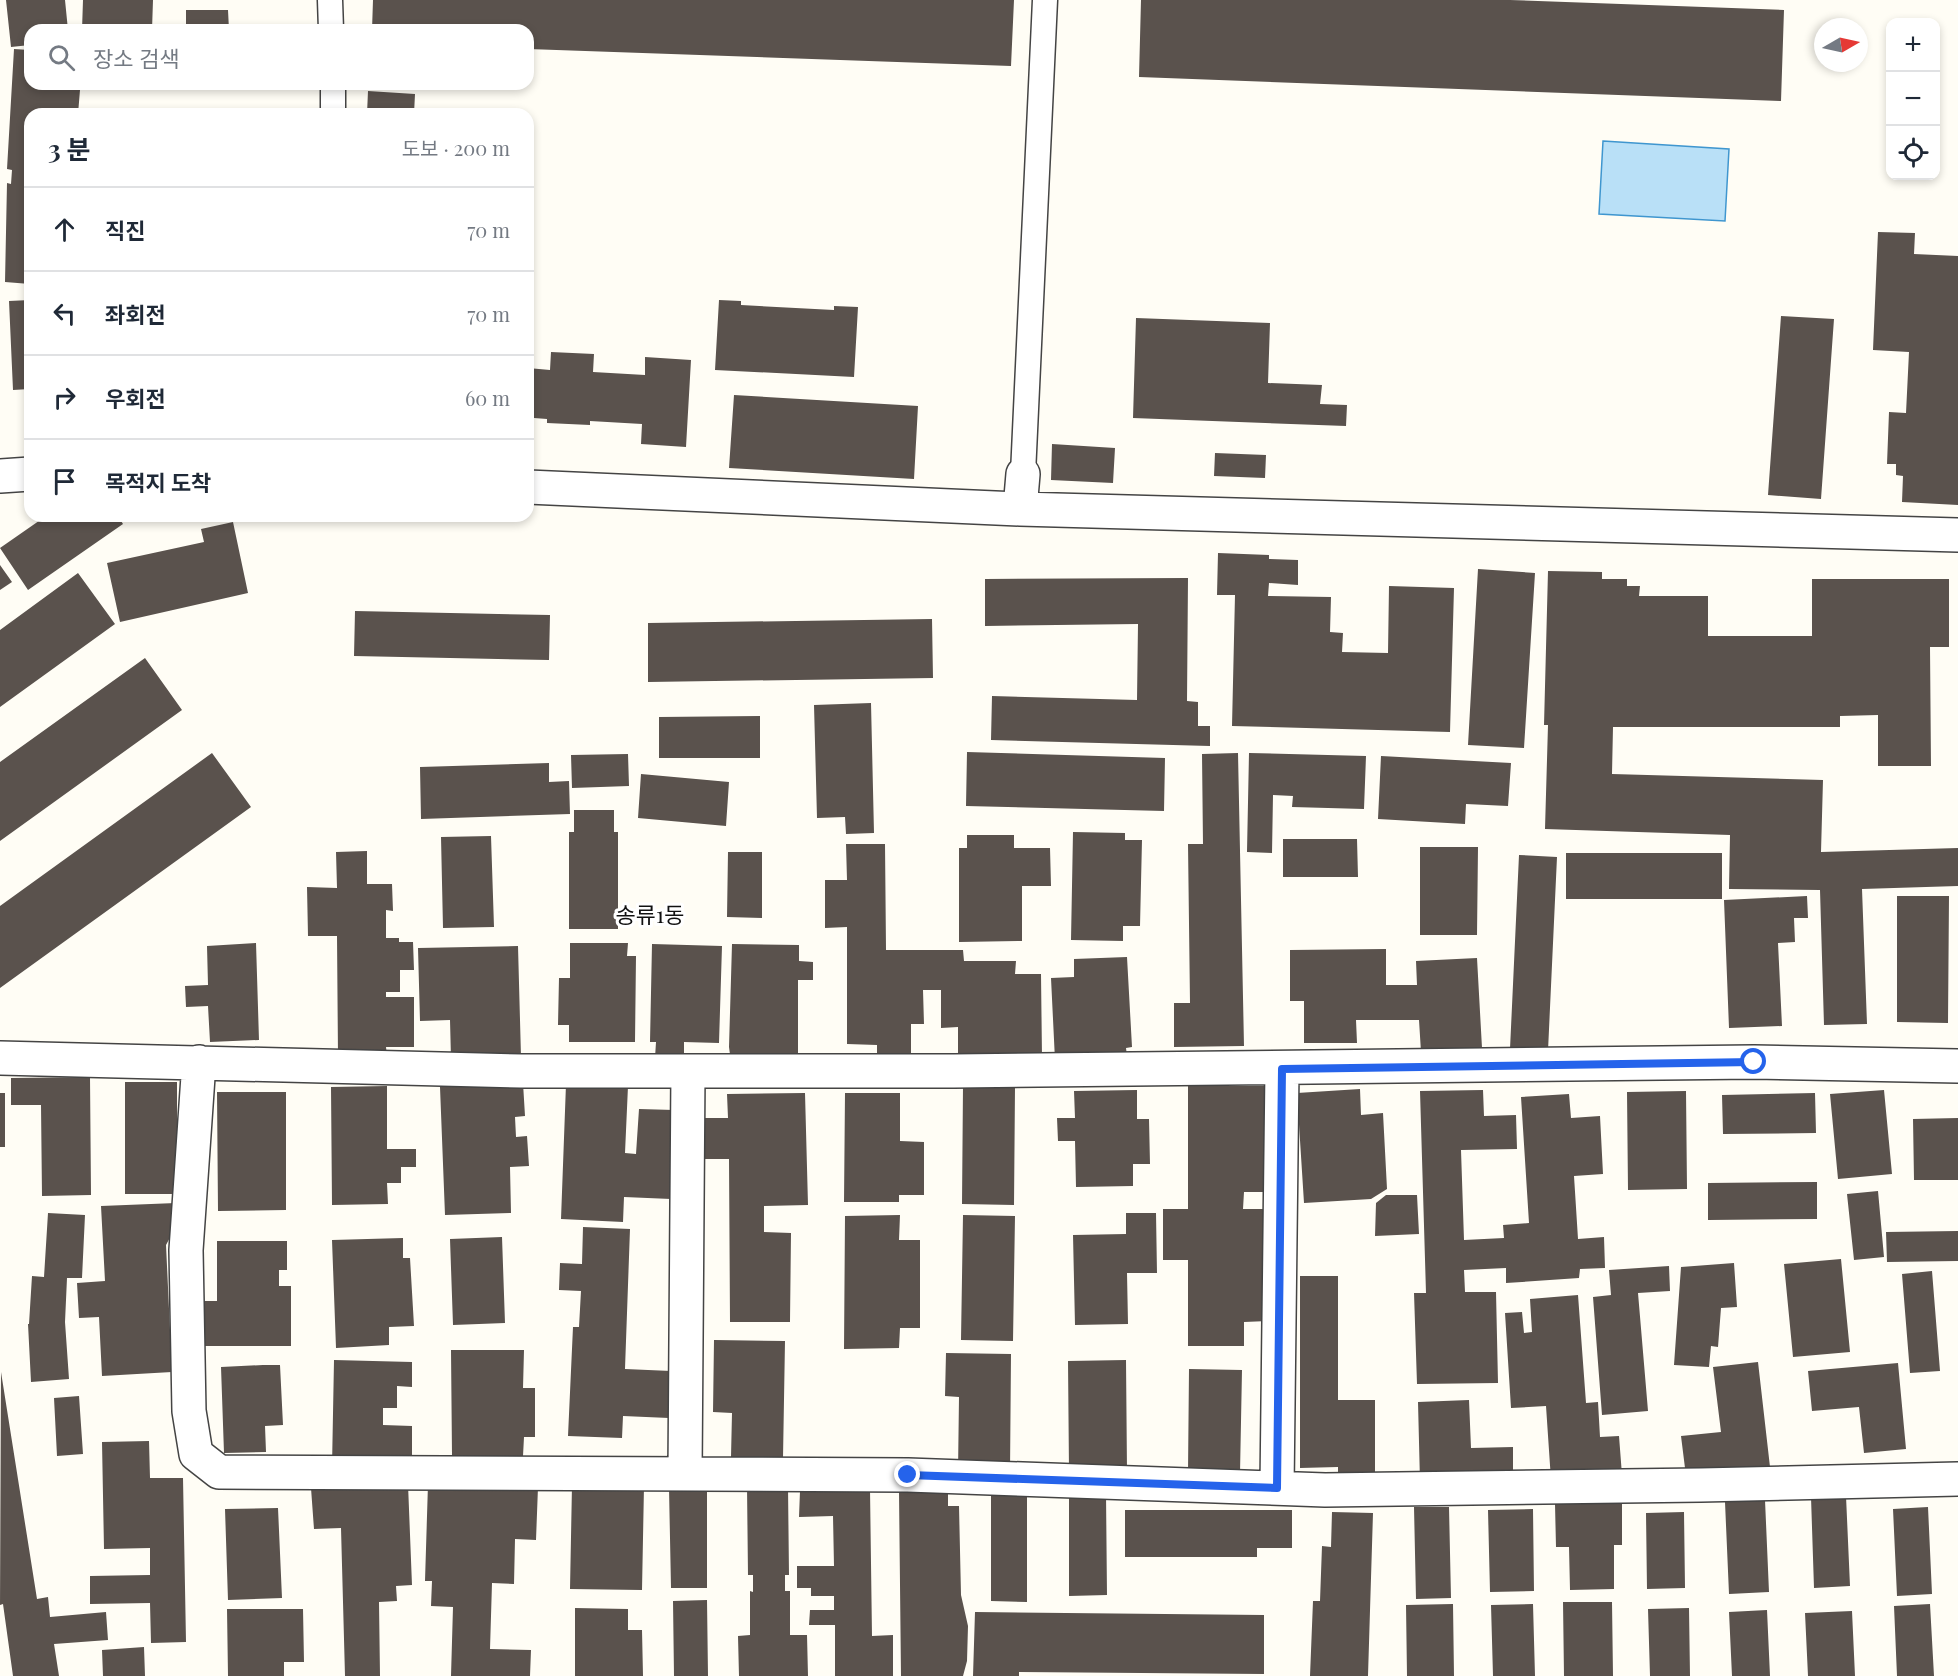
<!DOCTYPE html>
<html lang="ko">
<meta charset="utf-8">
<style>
:root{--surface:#fff;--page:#f2f2f3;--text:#1f2937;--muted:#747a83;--line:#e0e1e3}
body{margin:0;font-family:"Playfair Display","Noto Sans KR",serif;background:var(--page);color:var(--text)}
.controls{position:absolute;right:18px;top:18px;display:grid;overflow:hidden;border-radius:12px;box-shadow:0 3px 9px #0003}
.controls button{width:54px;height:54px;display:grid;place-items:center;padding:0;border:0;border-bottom:2px solid var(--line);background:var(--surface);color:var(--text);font:30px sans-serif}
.compass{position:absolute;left:1814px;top:18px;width:54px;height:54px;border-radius:50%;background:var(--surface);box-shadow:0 3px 9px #0003;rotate:81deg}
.stop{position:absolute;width:18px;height:18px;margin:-14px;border:4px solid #2563eb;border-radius:50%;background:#fff}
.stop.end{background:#2563eb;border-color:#fff;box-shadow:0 2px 6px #0008}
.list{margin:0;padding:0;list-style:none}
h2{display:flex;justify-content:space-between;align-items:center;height:78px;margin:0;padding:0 24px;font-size:26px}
h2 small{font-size:20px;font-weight:400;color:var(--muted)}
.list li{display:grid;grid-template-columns:39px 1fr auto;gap:18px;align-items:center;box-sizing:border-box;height:84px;padding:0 24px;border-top:2px solid var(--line)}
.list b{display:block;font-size:22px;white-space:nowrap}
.list em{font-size:20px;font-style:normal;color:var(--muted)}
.icon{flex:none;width:33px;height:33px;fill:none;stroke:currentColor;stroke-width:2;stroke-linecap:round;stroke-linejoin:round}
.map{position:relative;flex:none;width:1958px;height:1676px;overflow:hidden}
.search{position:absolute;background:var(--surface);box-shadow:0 3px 9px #0003;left:24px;top:24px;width:510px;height:66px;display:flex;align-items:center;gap:15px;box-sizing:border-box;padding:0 21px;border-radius:18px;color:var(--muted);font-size:22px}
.panel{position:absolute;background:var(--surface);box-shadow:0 3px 9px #0003;left:24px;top:108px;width:510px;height:414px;border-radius:18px}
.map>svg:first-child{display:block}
</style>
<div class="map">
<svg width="1958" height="1676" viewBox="0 0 1958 1676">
<rect width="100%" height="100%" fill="#fffdf5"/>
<path fill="#b9e0f7" stroke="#3f96cf" stroke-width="1.5" d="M 1603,141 L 1729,149 L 1725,221 L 1599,214 Z"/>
<path fill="#5a524d" d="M 6,0 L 65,0 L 68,30 L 30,30 L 30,45 L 11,47 Z
M 83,0 L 153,0 L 152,30 L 82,30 Z
M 373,0 L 1014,0 L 1011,66 L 528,49 L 528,30 L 372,30 Z
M 1141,0 L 1510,0 L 1784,10 L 1781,101 L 1139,77 Z
M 186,10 L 228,10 L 229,30 L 186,30 Z
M 14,49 L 30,50 L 30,84 L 66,84 L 66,89 L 80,90 L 78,114 L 30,114 L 30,284 L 5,282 L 7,183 L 11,184 L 12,170 L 7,169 Z
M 368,91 L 415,94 L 414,114 L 367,114 Z
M 1878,232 L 1915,233 L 1914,254 L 1958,256 L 1958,505 L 1902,502 L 1903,476 L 1896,475 L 1896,464 L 1887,464 L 1889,412 L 1906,413 L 1909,352 L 1873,350 Z
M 30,300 L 30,389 L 13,390 L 9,301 Z
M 719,300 L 741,301 L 741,305 L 834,310 L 834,306 L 858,307 L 854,377 L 715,370 Z
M 1781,316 L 1834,319 L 1821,499 L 1768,495 Z
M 1136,318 L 1270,323 L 1268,383 L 1322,385 L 1320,404 L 1347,405 L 1346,426 L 1133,418 Z
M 551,352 L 594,354 L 593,372 L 645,375 L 645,357 L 691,360 L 686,447 L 641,444 L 642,424 L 590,421 L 590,425 L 547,423 L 547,419 L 534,418 L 534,428 L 528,427 L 528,368 L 550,370 Z
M 734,395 L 918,406 L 914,479 L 729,468 Z
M 1052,444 L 1115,448 L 1113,483 L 1051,480 Z
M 1215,453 L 1266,455 L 1265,478 L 1214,476 Z
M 46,516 L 118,516 L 123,524 L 28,590 L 0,548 Z
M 233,522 L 248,593 L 120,622 L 107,563 L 204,542 L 201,529 Z
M 1218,553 L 1269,555 L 1269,559 L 1298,560 L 1298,585 L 1269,583 L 1268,596 L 1331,597 L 1330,632 L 1343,633 L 1342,652 L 1388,653 L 1389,586 L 1454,588 L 1450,732 L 1232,726 L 1235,595 L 1217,595 Z
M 0,565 L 12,582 L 0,590 Z
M 1478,569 L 1535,573 L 1524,748 L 1468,745 Z
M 1548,571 L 1602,572 L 1602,579 L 1627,579 L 1627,586 L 1640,586 L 1639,596 L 1708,596 L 1708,636 L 1812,636 L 1812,579 L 1949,579 L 1949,647 L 1930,647 L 1931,766 L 1878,766 L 1878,715 L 1840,716 L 1840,727 L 1613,727 L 1612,774 L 1823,780 L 1821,852 L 1958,848 L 1958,886 L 1862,889 L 1867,1024 L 1824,1025 L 1820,890 L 1729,889 L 1730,835 L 1545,829 L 1548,725 L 1544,725 Z
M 78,573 L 115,624 L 0,707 L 0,630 Z
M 1188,578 L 1187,701 L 1198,702 L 1198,726 L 1210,726 L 1210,746 L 991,740 L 992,696 L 1137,700 L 1138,624 L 985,626 L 985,579 Z
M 355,611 L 550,615 L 549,660 L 354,656 Z
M 932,619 L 933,678 L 648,682 L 648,623 Z
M 145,658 L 182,710 L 0,841 L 0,762 Z
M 871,703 L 874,833 L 846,834 L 845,817 L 817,818 L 814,705 Z
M 760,716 L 760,758 L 659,758 L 659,717 Z
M 967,752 L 1165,758 L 1164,811 L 966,806 Z
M 212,753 L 251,807 L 0,988 L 0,906 Z
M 1238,753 L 1244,1046 L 1174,1047 L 1174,1003 L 1190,1003 L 1188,844 L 1203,844 L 1202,754 Z
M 1249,753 L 1366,756 L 1364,809 L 1292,807 L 1293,796 L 1273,795 L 1272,853 L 1247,852 Z
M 628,754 L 629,786 L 572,788 L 571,755 Z
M 1381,756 L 1511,763 L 1508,806 L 1466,804 L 1465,824 L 1378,819 Z
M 549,763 L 549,782 L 569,781 L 570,814 L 421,819 L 420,767 Z
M 641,774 L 729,782 L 726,826 L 638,818 Z
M 574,810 L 614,810 L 614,832 L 618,832 L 618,929 L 569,929 L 569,832 L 574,832 Z
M 1073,832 L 1125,833 L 1125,840 L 1142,840 L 1140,926 L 1123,926 L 1123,941 L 1071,940 Z
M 967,835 L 1014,835 L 1014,848 L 1050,848 L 1051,886 L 1022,886 L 1022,941 L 959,942 L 959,848 L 967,848 Z
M 491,836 L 494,927 L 443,928 L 441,837 Z
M 1283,839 L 1357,839 L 1358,877 L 1283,877 Z
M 846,844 L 885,844 L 886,950 L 963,950 L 964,961 L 1016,961 L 1015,974 L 1041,974 L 1042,1057 L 958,1057 L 958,1027 L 941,1028 L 941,990 L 923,990 L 924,1024 L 911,1024 L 911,1056 L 877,1056 L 877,1045 L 847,1044 L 847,927 L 825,928 L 825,880 L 847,880 Z
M 1420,847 L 1478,847 L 1477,935 L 1420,935 Z
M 367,851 L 367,884 L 392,884 L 393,911 L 386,910 L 386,938 L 399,938 L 399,942 L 413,942 L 414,970 L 400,970 L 400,992 L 386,992 L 386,997 L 414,997 L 414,1047 L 386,1047 L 387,1056 L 338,1056 L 337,936 L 308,936 L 307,887 L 337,888 L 336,852 Z
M 728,852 L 762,852 L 762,918 L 727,917 Z
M 1566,853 L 1722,853 L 1722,899 L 1566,899 Z
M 1519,855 L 1557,857 L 1548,1051 L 1510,1049 Z
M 1807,896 L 1808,918 L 1794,918 L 1795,942 L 1778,943 L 1782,1026 L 1729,1028 L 1724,900 Z
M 1897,896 L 1949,896 L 1948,1023 L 1897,1022 Z
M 256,943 L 259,1040 L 210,1042 L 208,1006 L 186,1007 L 185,986 L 208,985 L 207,946 Z
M 570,943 L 628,943 L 627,956 L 636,956 L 635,1042 L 569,1042 L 569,1025 L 558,1025 L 559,978 L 570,978 Z
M 652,944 L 722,946 L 719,1043 L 684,1042 L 684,1058 L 655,1058 L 656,1042 L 650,1042 Z
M 732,944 L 799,945 L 799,961 L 813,962 L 813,980 L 798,980 L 798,1057 L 731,1062 L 729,1047 Z
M 518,946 L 521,1057 L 451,1059 L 450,1020 L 420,1021 L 418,948 Z
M 1386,949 L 1386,985 L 1417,985 L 1416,961 L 1477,958 L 1482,1048 L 1421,1052 L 1419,1020 L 1356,1020 L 1357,1043 L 1304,1043 L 1304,1001 L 1290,1001 L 1290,950 Z
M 1127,957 L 1132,1047 L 1126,1048 L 1127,1056 L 1055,1060 L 1051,978 L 1074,977 L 1074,959 Z
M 90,1077 L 91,1195 L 42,1196 L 41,1105 L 11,1105 L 11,1078 Z
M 125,1082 L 177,1082 L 177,1194 L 125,1194 Z
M 523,1083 L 525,1116 L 515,1117 L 516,1137 L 527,1136 L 529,1166 L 510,1167 L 511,1213 L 445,1215 L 440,1087 Z
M 566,1084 L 628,1086 L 625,1153 L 636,1154 L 639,1109 L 674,1110 L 671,1199 L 624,1197 L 623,1222 L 561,1219 Z
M 387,1086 L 387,1149 L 416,1149 L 416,1167 L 401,1167 L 401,1183 L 387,1183 L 388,1204 L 332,1205 L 331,1087 Z
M 963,1086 L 1015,1087 L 1014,1205 L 962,1204 Z
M 1188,1086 L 1266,1086 L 1266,1192 L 1244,1192 L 1243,1209 L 1268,1209 L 1268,1321 L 1244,1322 L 1244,1346 L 1188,1346 L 1188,1260 L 1163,1260 L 1163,1209 L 1188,1209 Z
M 1360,1089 L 1361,1115 L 1383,1113 L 1387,1189 L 1371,1199 L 1304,1203 L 1297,1093 Z
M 1137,1090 L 1137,1119 L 1149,1119 L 1150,1164 L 1133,1164 L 1133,1186 L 1076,1187 L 1075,1141 L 1058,1141 L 1057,1118 L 1075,1118 L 1074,1091 Z
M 1483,1090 L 1484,1116 L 1516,1115 L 1517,1149 L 1461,1150 L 1464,1240 L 1504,1238 L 1503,1225 L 1529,1223 L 1521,1097 L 1569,1094 L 1571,1118 L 1600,1116 L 1603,1174 L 1574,1176 L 1578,1239 L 1604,1237 L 1605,1268 L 1580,1269 L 1579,1278 L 1506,1283 L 1506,1268 L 1464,1270 L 1465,1292 L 1496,1292 L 1498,1383 L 1417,1384 L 1414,1293 L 1426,1293 L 1420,1091 Z
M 1884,1090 L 1892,1174 L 1838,1179 L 1830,1094 Z
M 1686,1091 L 1687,1189 L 1628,1190 L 1627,1092 Z
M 217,1092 L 286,1092 L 286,1210 L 218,1211 Z
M 0,1093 L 5,1093 L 5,1147 L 0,1147 Z
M 805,1093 L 808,1205 L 764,1206 L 764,1232 L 791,1233 L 790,1322 L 730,1322 L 729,1159 L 701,1159 L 700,1118 L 728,1118 L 727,1094 Z
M 845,1093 L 900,1093 L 900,1141 L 924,1142 L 924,1195 L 899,1195 L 899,1202 L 844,1202 Z
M 1815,1093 L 1816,1133 L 1723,1134 L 1722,1095 Z
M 1958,1118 L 1958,1180 L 1914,1180 L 1913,1119 Z
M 1817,1182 L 1817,1219 L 1708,1220 L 1708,1183 Z
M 1878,1191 L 1884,1257 L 1854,1260 L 1847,1194 Z
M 1386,1195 L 1417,1195 L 1419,1234 L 1375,1236 L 1376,1203 Z
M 176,1203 L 174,1230 L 166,1245 L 172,1372 L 102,1376 L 99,1317 L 79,1318 L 77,1283 L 105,1281 L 101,1206 Z
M 48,1213 L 85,1215 L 82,1278 L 67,1278 L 65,1322 L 69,1379 L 31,1382 L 28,1324 L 29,1324 L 32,1276 L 44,1277 Z
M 1126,1213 L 1156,1213 L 1157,1273 L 1127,1273 L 1128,1324 L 1075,1325 L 1073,1235 L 1126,1234 Z
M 900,1215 L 899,1240 L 920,1240 L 920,1328 L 900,1328 L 899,1348 L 844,1349 L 845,1216 Z
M 963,1215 L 1015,1216 L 1013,1341 L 961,1340 Z
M 583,1227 L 630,1229 L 625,1369 L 671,1371 L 669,1418 L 623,1416 L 622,1438 L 568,1436 L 573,1327 L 579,1327 L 581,1291 L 559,1290 L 560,1263 L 582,1264 Z
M 1958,1231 L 1958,1261 L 1887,1262 L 1886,1232 Z
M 502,1237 L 505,1323 L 453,1325 L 450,1239 Z
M 403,1238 L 403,1258 L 410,1258 L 414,1326 L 389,1327 L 389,1345 L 336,1348 L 332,1240 Z
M 217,1241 L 287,1241 L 287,1270 L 279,1270 L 279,1286 L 291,1286 L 291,1346 L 201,1346 L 201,1301 L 217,1301 Z
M 1841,1259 L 1850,1352 L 1793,1357 L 1784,1264 Z
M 1734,1263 L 1737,1307 L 1721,1308 L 1718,1347 L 1711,1346 L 1709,1367 L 1674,1365 L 1681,1267 Z
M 1669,1266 L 1670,1291 L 1638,1293 L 1648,1411 L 1602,1415 L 1593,1297 L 1611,1295 L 1609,1270 Z
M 1932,1271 L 1940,1371 L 1910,1373 L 1902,1274 Z
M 1300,1276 L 1338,1276 L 1338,1400 L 1375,1400 L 1375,1480 L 1338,1480 L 1338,1467 L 1300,1468 Z
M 1578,1295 L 1586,1403 L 1598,1402 L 1600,1437 L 1619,1436 L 1622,1475 L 1551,1480 L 1546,1406 L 1511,1408 L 1505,1313 L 1522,1312 L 1524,1333 L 1532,1332 L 1530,1299 Z
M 714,1340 L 785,1341 L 783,1458 L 731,1457 L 732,1413 L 713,1412 Z
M 451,1350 L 524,1350 L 523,1388 L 535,1388 L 535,1437 L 524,1437 L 523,1456 L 452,1456 Z
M 946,1353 L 1011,1354 L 1010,1472 L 958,1472 L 959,1397 L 945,1396 Z
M 334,1360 L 412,1362 L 412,1387 L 397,1386 L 397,1408 L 383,1408 L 383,1425 L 412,1426 L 412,1469 L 332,1467 Z
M 1126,1360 L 1127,1472 L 1069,1472 L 1068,1361 Z
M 1758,1362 L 1770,1467 L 1686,1476 L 1681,1436 L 1721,1432 L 1713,1367 Z
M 1898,1363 L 1906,1449 L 1864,1453 L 1859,1407 L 1812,1411 L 1808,1371 Z
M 263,1365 L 280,1365 L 283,1425 L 265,1426 L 266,1452 L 224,1453 L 221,1367 Z
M 1189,1369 L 1242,1370 L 1240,1473 L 1188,1472 Z
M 1,1372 L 37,1599 L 48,1597 L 50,1617 L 106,1612 L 108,1640 L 54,1644 L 59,1676 L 13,1676 L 3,1604 L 0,1605 Z
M 79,1396 L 83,1454 L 57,1456 L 54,1398 Z
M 1469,1400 L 1471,1448 L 1513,1447 L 1513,1480 L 1420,1482 L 1418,1402 Z
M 149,1441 L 150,1478 L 183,1478 L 186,1642 L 151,1643 L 150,1603 L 90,1604 L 90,1576 L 150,1575 L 150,1548 L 104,1549 L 102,1442 Z
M 408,1484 L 412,1585 L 396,1586 L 397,1601 L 379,1602 L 380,1676 L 345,1676 L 341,1528 L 314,1529 L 311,1488 Z
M 428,1484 L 538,1487 L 536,1540 L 515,1539 L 514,1584 L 492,1583 L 490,1649 L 531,1650 L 530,1676 L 451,1676 L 453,1607 L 431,1606 L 432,1581 L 425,1581 Z
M 572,1485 L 644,1486 L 642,1590 L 570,1589 Z
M 747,1486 L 788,1486 L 789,1575 L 785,1575 L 785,1591 L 790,1591 L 790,1635 L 807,1635 L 808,1676 L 739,1676 L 738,1636 L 750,1635 L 750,1591 L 753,1592 L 753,1575 L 748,1575 Z
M 669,1488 L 707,1488 L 707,1588 L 671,1588 Z
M 870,1489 L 872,1636 L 893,1635 L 893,1676 L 835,1676 L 835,1625 L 809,1625 L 810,1610 L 834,1610 L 834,1596 L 811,1596 L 811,1588 L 797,1588 L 797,1566 L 834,1566 L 833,1516 L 799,1517 L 800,1491 Z
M 948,1491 L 948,1506 L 959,1506 L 961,1595 L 968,1626 L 967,1661 L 963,1676 L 901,1676 L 899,1492 Z
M 991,1492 L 1027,1492 L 1027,1602 L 991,1601 Z
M 1106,1493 L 1107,1595 L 1069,1596 L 1069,1494 Z
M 1846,1496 L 1850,1586 L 1814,1588 L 1811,1497 Z
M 1765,1500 L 1769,1592 L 1729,1594 L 1725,1502 Z
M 1555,1504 L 1622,1504 L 1622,1545 L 1614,1545 L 1614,1589 L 1570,1590 L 1569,1547 L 1556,1547 Z
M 1414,1507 L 1449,1507 L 1451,1598 L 1416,1599 Z
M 1928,1507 L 1932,1594 L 1897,1596 L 1893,1509 Z
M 278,1508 L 282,1598 L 228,1600 L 225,1509 Z
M 1533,1509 L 1534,1591 L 1490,1592 L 1488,1510 Z
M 1125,1510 L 1292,1510 L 1292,1548 L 1257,1548 L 1257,1557 L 1125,1557 Z
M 1332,1512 L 1373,1513 L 1368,1676 L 1310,1676 L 1313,1601 L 1320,1601 L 1322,1546 L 1331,1547 Z
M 1684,1512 L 1685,1588 L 1647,1589 L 1646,1513 Z
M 707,1600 L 708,1676 L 674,1676 L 673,1601 Z
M 1563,1602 L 1612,1602 L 1613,1676 L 1564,1676 Z
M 1453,1604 L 1454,1676 L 1407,1676 L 1406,1605 Z
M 1533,1604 L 1535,1676 L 1493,1676 L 1491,1605 Z
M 1930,1604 L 1934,1676 L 1897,1676 L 1894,1606 Z
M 575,1608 L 628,1609 L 628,1630 L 642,1630 L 643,1676 L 575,1676 Z
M 1689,1608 L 1690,1676 L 1650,1676 L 1648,1609 Z
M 227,1609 L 303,1609 L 304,1662 L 284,1662 L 284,1676 L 228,1676 Z
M 1767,1610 L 1770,1676 L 1732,1676 L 1729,1612 Z
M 1852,1611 L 1855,1676 L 1808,1676 L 1805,1613 Z
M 975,1612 L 1264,1615 L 1264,1674 L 1019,1672 L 1019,1676 L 973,1676 Z
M 144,1647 L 145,1676 L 103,1676 L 102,1650 Z"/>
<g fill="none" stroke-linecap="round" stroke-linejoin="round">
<g stroke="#444" stroke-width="27">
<path id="lane" d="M 330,0 L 331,30
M 333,84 L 333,114
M 1023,474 L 1045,0"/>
</g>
<g stroke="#444" stroke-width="36">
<path id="street" d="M 0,476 L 30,474
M 528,487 L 1020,509 L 1958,535
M 1020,509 L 1023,474
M 0,1058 L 521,1071 L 954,1071 L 1754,1062 L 1958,1066
M 199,1062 L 186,1250 L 189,1411 L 196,1454 L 219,1472 L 908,1475 L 1325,1490 L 1701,1485 L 1958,1479
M 685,1474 L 688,1071
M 1277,1488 L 1282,1069"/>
</g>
<use href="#lane" stroke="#fff" stroke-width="24"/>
<use href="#street" stroke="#fff" stroke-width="33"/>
</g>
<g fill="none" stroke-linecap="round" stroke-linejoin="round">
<path stroke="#2563eb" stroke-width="8" d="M 908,1475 L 1277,1488 L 1282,1069 L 1754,1062"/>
</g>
<g text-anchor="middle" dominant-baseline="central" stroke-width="6" stroke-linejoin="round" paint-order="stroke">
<g font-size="22" fill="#111" stroke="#fff">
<text x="650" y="914">송류1동</text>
</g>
</g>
</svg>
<div class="controls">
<button>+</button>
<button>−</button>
<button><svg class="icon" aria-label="locate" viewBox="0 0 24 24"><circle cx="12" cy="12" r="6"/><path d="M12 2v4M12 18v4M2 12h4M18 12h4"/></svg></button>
</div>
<svg class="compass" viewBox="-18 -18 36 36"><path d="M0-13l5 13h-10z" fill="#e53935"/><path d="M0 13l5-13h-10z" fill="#747a83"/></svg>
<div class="stop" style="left:1754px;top:1062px"></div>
<div class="stop end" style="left:908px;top:1475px"></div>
<div class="search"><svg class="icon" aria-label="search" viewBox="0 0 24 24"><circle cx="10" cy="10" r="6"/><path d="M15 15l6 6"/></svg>장소 검색</div>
<section class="panel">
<h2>3 분<small>도보 · 200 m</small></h2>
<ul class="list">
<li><svg class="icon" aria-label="ahead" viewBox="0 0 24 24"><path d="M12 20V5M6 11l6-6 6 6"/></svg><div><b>직진</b></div><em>70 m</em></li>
<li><svg class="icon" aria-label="left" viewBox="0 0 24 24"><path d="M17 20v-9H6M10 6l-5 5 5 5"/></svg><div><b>좌회전</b></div><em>70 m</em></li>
<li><svg class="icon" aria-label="right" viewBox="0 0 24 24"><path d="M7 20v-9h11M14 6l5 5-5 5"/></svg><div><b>우회전</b></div><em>60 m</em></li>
<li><svg class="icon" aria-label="arrive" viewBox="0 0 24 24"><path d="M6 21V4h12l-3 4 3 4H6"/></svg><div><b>목적지 도착</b></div></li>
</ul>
</section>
</div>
